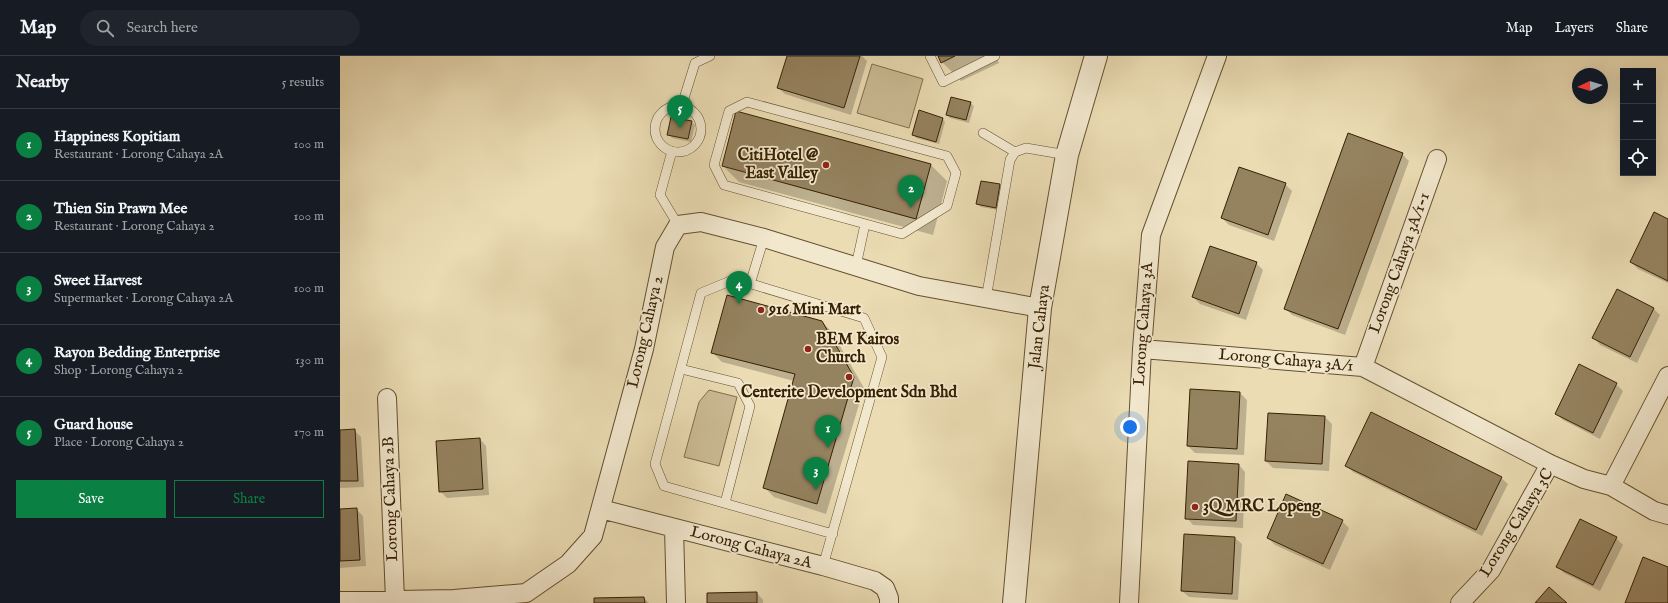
<!DOCTYPE html>
<meta charset="utf-8">
<style>
:root{--surface:#171b24;--page:#20242c;--text:#f1f3f6;--muted:#9ea1a6;--line:#363941;--accent:#0b8043}
body{margin:0;font-family:"IM FELL English",serif;background:var(--page);color:var(--text)}
.controls{position:absolute;right:12px;top:12px;display:grid;overflow:hidden;border-radius:0px;box-shadow:0 4px 16px #0002}
.controls button{width:36px;height:36px;display:grid;place-items:center;padding:0;border:0;border-bottom:1px solid var(--line);background:var(--surface);color:var(--text);font:20px sans-serif}
.compass{position:absolute;left:1232px;top:12px;width:36px;height:36px;border-radius:50%;background:var(--surface);box-shadow:0 4px 16px #0002;rotate:266deg}
.you{position:absolute;left:790px;top:371px;width:14px;height:14px;margin:-10px;border:3px solid #fff;border-radius:50%;background:#1a73e8;box-shadow:0 0 0 6px #1a73e833}
.badge{display:grid;place-items:center;width:26px;height:26px;border-radius:50%;background:var(--accent);color:#fff;font-size:13px;font-weight:700}
.pin{position:absolute;translate:-50% -33px;filter:drop-shadow(0 1px 2px #0008)}
.pin::after{content:'';position:absolute;top:21px;width:14px;height:12px;background:inherit;clip-path:polygon(0 0,100% 0,50% 100%)}
.list{margin:0;padding:0;list-style:none}
h2{display:flex;justify-content:space-between;align-items:center;height:52px;margin:0;padding:0 16px;font-size:17px}
h2 small{font-size:13px;font-weight:400;color:var(--muted)}
.list li{display:grid;grid-template-columns:26px 1fr auto;gap:12px;align-items:center;box-sizing:border-box;height:72px;padding:0 16px;border-top:1px solid var(--line)}
.list b{display:block;font-size:15px;white-space:nowrap}
.list p{margin:0;font-size:13px;white-space:nowrap;color:var(--muted)}
.list em{font-size:13px;font-style:normal;color:var(--muted)}
.actions{display:flex;gap:8px;padding:12px 16px}
.actions a{flex:1;padding:9px 0;border:1px solid var(--accent);border-radius:0px;text-align:center;font-size:14px;color:var(--accent)}
.actions .main{background:var(--accent);color:#fff}
.icon{flex:none;width:22px;height:22px;fill:none;stroke:currentColor;stroke-width:2;stroke-linecap:round;stroke-linejoin:round}
.map{position:relative;flex:none;width:1328px;height:547px;overflow:hidden}
header{display:flex;align-items:center;gap:24px;box-sizing:border-box;height:56px;padding:0 20px;background:var(--surface);border-bottom:1px solid var(--line)}
header strong{font-size:19px}
nav{display:flex;gap:22px;margin-inline-start:auto;font-size:14px}
.search{width:280px;height:36px;background:var(--page);display:flex;align-items:center;gap:10px;box-sizing:border-box;padding:0 14px;border-radius:22px;color:var(--muted);font-size:15px}
main{display:flex}
aside{flex:1;background:var(--surface)}
.map>svg:first-child{display:block}
</style>
<header>
<strong>Map</strong>
<div class="search"><svg class="icon" aria-label="search" viewBox="0 0 24 24"><circle cx="10" cy="10" r="6"/><path d="M15 15l6 6"/></svg>Search here</div>
<nav><a>Map</a><a>Layers</a><a>Share</a></nav>
</header>
<main>
<aside>
<h2>Nearby<small>5 results</small></h2>
<ul class="list">
<li><span class="badge">1</span><div><b>Happiness Kopitiam</b><p>Restaurant · Lorong Cahaya 2A</p></div><em>100 m</em></li>
<li><span class="badge">2</span><div><b>Thien Sin Prawn Mee</b><p>Restaurant · Lorong Cahaya 2</p></div><em>100 m</em></li>
<li><span class="badge">3</span><div><b>Sweet Harvest</b><p>Supermarket · Lorong Cahaya 2A</p></div><em>100 m</em></li>
<li><span class="badge">4</span><div><b>Rayon Bedding Enterprise</b><p>Shop · Lorong Cahaya 2</p></div><em>130 m</em></li>
<li><span class="badge">5</span><div><b>Guard house</b><p>Place · Lorong Cahaya 2</p></div><em>170 m</em></li>
</ul>
<div class="actions"><a class="main">Save</a><a>Share</a></div>
</aside>
<div class="map">
<svg width="1328" height="547" viewBox="0 0 1328 547">
<rect width="100%" height="100%" fill="#ebdcb4"/>
<filter id="stains"><feTurbulence type="fractalNoise" baseFrequency=".005" numOctaves="4"/><feColorMatrix values="0 0 0 0 .2 0 0 0 0 .09 0 0 0 0 .02 0 0 0 .5 -.17"/></filter>
<radialGradient id="worn" r=".72"><stop offset=".6" stop-color="#630" stop-opacity="0"/><stop offset="1" stop-color="#630" stop-opacity=".3"/></radialGradient>
<path fill="#ccbc96" stroke="#826e4c" d="M 532,8 L 583,23 L 569,72 L 517,57 Z
M 369,334 L 397,341 L 379,410 L 344,401 L 359,346 Z"/>
<path fill="#0003" d="M 448,0 L 522,0 L 527,5 L 511,59 L 445,38 L 438,32 Z
M 599,0 L 656,0 L 659,7 L 621,25 L 602,6 Z
M 630,47 L 634,50 L 629,67 L 610,62 L 607,59 Z
M 397,56 L 591,109 L 607,125 L 593,179 L 399,126 L 383,110 Z
M 332,62 L 352,66 L 355,69 L 351,86 L 332,82 L 328,78 Z
M 602,62 L 605,66 L 599,88 L 576,82 L 573,78 Z
M 1062,98 L 1069,105 L 1005,279 L 952,259 L 945,252 Z
M 945,128 L 952,135 L 934,185 L 889,169 L 882,162 Z
M 660,129 L 663,132 L 659,154 L 641,151 L 637,148 Z
M 1328,165 L 1328,227 L 1298,213 L 1291,206 Z
M 916,207 L 923,214 L 906,264 L 860,248 L 853,241 Z
M 1314,253 L 1320,259 L 1297,307 L 1260,289 L 1254,282 Z
M 482,266 L 492,276 L 524,332 L 486,458 L 434,441 L 424,431 L 454,325 L 382,306 L 372,296 Z
M 1240,310 L 1276,328 L 1283,335 L 1260,383 L 1223,364 L 1216,357 Z
M 900,337 L 907,344 L 904,399 L 855,397 L 848,390 Z
M 985,361 L 992,368 L 989,415 L 933,412 L 926,405 Z
M 14,374 L 21,381 L 24,431 L 0,432 L 0,375 Z
M 140,383 L 146,390 L 149,439 L 107,442 L 100,435 Z
M 899,409 L 905,416 L 903,472 L 853,469 L 847,462 Z
M 1006,409 L 1161,422 L 1168,428 L 1142,480 L 1013,416 Z
M 16,453 L 23,460 L 26,510 L 0,512 L 0,454 Z
M 1002,465 L 1009,472 L 990,514 L 935,489 L 928,482 Z
M 895,482 L 902,488 L 898,544 L 849,541 L 842,535 Z
M 1276,482 L 1283,489 L 1260,535 L 1224,517 L 1218,511 Z
M 417,537 L 423,544 L 423,547 L 368,547 Z
M 304,542 L 309,547 L 255,547 Z"/>
<path fill="#95825f" stroke="#372102" d="M 447,0 L 520,0 L 504,52 L 437,32 Z
M 598,0 L 615,0 L 601,7 Z
M 611,41 L 631,46 L 626,64 L 606,59 Z
M 579,54 L 603,62 L 596,86 L 572,79 Z
M 396,55 L 591,108 L 576,163 L 382,110 Z
M 331,61 L 352,65 L 348,83 L 327,79 Z
M 1008,77 L 1063,97 L 998,273 L 944,253 Z
M 899,111 L 946,127 L 928,179 L 881,162 Z
M 641,125 L 660,128 L 656,152 L 636,148 Z
M 1314,156 L 1328,163 L 1328,225 L 1290,206 Z
M 870,190 L 917,206 L 899,258 L 852,241 Z
M 1277,233 L 1314,252 L 1290,301 L 1252,282 Z
M 387,239 L 482,265 L 514,321 L 477,448 L 423,432 L 455,318 L 371,297 Z
M 1239,308 L 1277,327 L 1253,377 L 1215,358 Z
M 850,333 L 900,336 L 897,393 L 847,390 Z
M 1031,356 L 1162,421 L 1136,474 L 1005,410 Z
M 928,357 L 985,360 L 982,408 L 925,405 Z
M 15,373 L 18,425 L 0,425 L 0,374 Z
M 140,382 L 143,433 L 99,436 L 96,385 Z
M 848,405 L 899,408 L 896,465 L 845,463 Z
M 946,438 L 1003,464 L 983,508 L 927,482 Z
M 17,452 L 20,504 L 0,505 L 0,453 Z
M 1240,463 L 1277,481 L 1253,529 L 1216,511 Z
M 844,478 L 895,481 L 892,538 L 841,535 Z
M 1303,501 L 1328,511 L 1328,547 L 1285,547 Z
M 1209,531 L 1227,547 L 1195,547 Z
M 417,536 L 417,547 L 367,547 L 367,537 Z
M 304,541 L 305,547 L 254,547 L 254,542 Z"/>
<g fill="none" stroke-linecap="round" stroke-linejoin="round">
<g stroke="#64502e" stroke-width="10">
<path id="service" d="M 590,0 L 603,26 L 655,0
M 407,46 L 607,100 L 616,117 L 607,150 L 562,178 L 384,129 L 374,109 L 389,55 Z
M 342,49 L 355,7 L 370,0
M315 73a23 23 0 1 1 46 0a23 23 0 1 1-46 0Z
M 643,77 L 675,96
M 332,95 L 320,139 L 338,169
M 516,210 L 525,168
M 410,228 L 424,182
M 646,243 L 670,104 L 675,96 L 686,92 L 727,99
M 341,313 L 398,327 L 410,350 L 385,447
M 483,510 L 542,301 L 524,262 L 395,223 L 361,237 L 315,408 L 324,430 L 493,478"/>
</g>
<g stroke="#64502e" stroke-width="20">
<path id="minor" d="M 802,293 L 1023,311 L 1210,408
M 1023,311 L 1097,103
M 47,342 L 55,544
M 1271,430 L 1328,320
M 261,453 L 483,510 L 535,525 L 545,532 L 549,542 L 549,547
M 334,472 L 336,547
M 0,545 L 114,543 L 186,537 L 228,508 L 253,480 L 304,293 L 325,191 L 338,169 L 361,166 L 424,182 L 579,230 L 700,252
M 789,547 L 802,293 L 811,179 L 877,0
M 1120,547 L 1151,514 L 1210,408 L 1244,423 L 1271,430 L 1314,455 L 1328,459"/>
</g>
<g stroke="#64502e" stroke-width="24">
<path id="tertiary" d="M 674,547 L 700,252 L 727,99 L 756,0"/>
</g>
<use href="#service" stroke="#f2e8ce" stroke-width="9"/>
<use href="#minor" stroke="#f2e8ce" stroke-width="18"/>
<use href="#tertiary" stroke="#f2e8ce" stroke-width="22"/>
</g>
<g fill="#8f2418" stroke="#f2e8ce" stroke-width="1.5">
<circle cx="486" cy="109" r="4"/>
<circle cx="421" cy="254" r="4"/>
<circle cx="468" cy="293" r="4"/>
<circle cx="509" cy="321" r="4"/>
<circle cx="855" cy="451" r="4"/>
</g>
<g text-anchor="middle" dominant-baseline="central" stroke-width="3.5" stroke-linejoin="round" paint-order="stroke">
<g font-size="16" font-weight="bold" fill="#372102" stroke="#f2e8ce" text-anchor="start">
<text x="478" y="100" text-anchor="end">CitiHotel @<tspan x="478" dy="18">East Valley</tspan></text>
<text x="429" y="254">916 Mini Mart</text>
<text x="476" y="284">BEM Kairos<tspan x="476" dy="18">Church</tspan></text>
<text x="509" y="337" text-anchor="middle">Centerite Development Sdn Bhd</text>
<text x="863" y="451">3Q MRC Lopeng</text>
</g>
<g font-size="16" fill="#372102" stroke="#f2e8ce">
<text transform="translate(1060 207) rotate(-70)">Lorong Cahaya 3A/1-1</text>
<text transform="translate(804 268) rotate(-86)">Lorong Cahaya 3A</text>
<text transform="translate(700 271) rotate(-83)">Jalan Cahaya</text>
<text transform="translate(306 276) rotate(-77)">Lorong Cahaya 2</text>
<text transform="translate(946 305) rotate(5)">Lorong Cahaya 3A/1</text>
<text transform="translate(51 443) rotate(-92)">Lorong Cahaya 2B</text>
<text transform="translate(1177 467) rotate(-58)">Lorong Cahaya 3C</text>
<text transform="translate(411 492) rotate(15)">Lorong Cahaya 2A</text>
</g>
</g>
<rect width="100%" height="100%" filter="url(#stains)"/>
<rect width="100%" height="100%" fill="url(#worn)"/>
</svg>
<div class="controls">
<button>+</button>
<button>−</button>
<button><svg class="icon" aria-label="locate" viewBox="0 0 24 24"><circle cx="12" cy="12" r="6"/><path d="M12 2v4M12 18v4M2 12h4M18 12h4"/></svg></button>
</div>
<svg class="compass" viewBox="-18 -18 36 36"><path d="M0-13l5 13h-10z" fill="#e53935"/><path d="M0 13l5-13h-10z" fill="#9ea1a6"/></svg>
<div class="you"></div>
<div class="pin badge" style="left:488px;top:392px">1</div>
<div class="pin badge" style="left:571px;top:152px">2</div>
<div class="pin badge" style="left:476px;top:434px">3</div>
<div class="pin badge" style="left:399px;top:248px">4</div>
<div class="pin badge" style="left:340px;top:72px">5</div>
</div>
</main>
